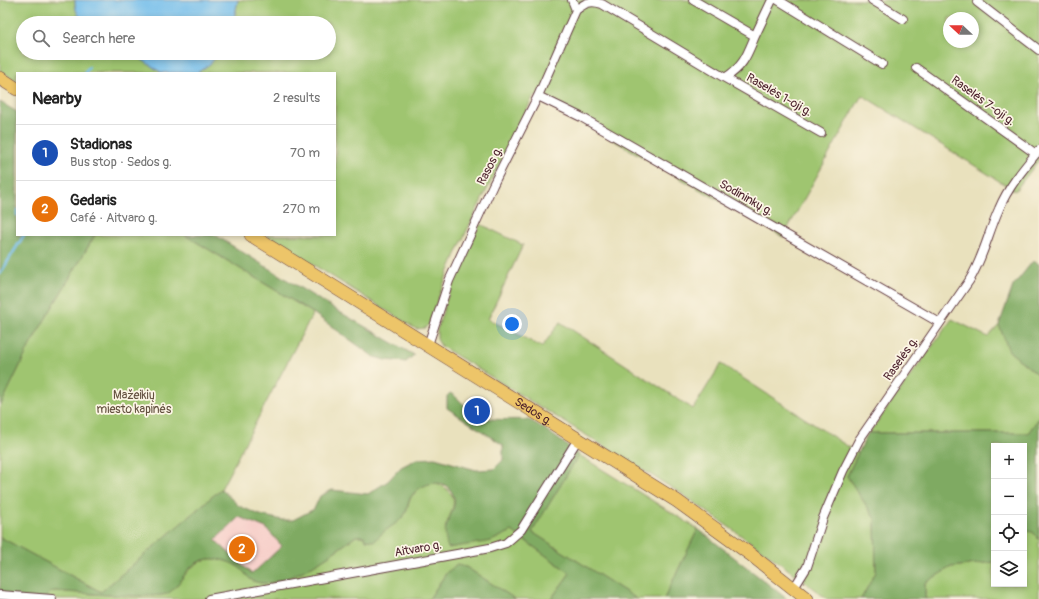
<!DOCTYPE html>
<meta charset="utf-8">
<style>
:root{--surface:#fff;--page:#f6f6f6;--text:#222;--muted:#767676;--line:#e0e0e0;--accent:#db2777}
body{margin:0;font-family:Pangolin,sans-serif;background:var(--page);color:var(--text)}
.controls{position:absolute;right:12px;bottom:12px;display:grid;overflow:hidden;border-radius:0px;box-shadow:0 2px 6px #0003}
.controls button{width:36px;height:36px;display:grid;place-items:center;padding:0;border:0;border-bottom:1px solid var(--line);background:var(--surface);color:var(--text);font:20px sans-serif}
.compass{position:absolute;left:943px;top:12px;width:36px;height:36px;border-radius:50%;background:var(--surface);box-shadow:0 2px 6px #0003;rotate:292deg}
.you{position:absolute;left:512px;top:324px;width:14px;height:14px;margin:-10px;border:3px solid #fff;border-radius:50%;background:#1a73e8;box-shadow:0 0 0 6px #1a73e833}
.badge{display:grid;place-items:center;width:26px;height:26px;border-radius:50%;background:var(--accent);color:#fff;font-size:13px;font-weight:700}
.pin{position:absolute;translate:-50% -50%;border:2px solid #fff;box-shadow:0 1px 4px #0006}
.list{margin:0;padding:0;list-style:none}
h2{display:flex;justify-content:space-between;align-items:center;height:52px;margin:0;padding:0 16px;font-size:17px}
h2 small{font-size:13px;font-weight:400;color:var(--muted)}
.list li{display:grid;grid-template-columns:26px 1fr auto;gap:12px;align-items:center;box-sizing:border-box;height:56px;padding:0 16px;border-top:1px solid var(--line)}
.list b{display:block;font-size:15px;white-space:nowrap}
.list p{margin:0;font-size:13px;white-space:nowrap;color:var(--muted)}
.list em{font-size:13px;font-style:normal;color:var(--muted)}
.icon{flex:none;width:22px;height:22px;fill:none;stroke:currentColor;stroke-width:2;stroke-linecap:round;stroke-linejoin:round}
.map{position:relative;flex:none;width:1039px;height:599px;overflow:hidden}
.search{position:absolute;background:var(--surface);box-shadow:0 2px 6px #0003;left:16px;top:16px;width:320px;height:44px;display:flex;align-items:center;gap:10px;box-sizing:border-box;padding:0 14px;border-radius:22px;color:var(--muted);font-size:15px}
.panel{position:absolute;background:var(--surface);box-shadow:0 2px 6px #0003;left:16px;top:72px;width:320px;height:164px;border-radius:0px}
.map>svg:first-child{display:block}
</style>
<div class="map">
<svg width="1039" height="599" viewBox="0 0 1039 599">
<rect width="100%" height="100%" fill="#fcf5e5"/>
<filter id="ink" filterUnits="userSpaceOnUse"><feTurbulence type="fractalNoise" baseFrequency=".025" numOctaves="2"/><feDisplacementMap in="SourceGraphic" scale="8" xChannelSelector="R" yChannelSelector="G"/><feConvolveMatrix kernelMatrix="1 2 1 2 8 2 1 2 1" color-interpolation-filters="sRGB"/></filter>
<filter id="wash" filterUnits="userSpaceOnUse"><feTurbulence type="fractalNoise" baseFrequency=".012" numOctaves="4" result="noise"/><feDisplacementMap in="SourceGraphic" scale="16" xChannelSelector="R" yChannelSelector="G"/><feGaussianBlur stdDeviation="0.9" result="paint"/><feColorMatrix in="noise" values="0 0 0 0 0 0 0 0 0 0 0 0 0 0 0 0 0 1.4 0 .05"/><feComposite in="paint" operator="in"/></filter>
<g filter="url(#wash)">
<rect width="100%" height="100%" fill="#e9e1bd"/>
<path fill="#f7d0ca" d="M 239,517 L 266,528 L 282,547 L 252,574 L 215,540 Z"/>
<path fill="#9fc570" stroke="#74724e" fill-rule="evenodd" d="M 0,0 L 75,0 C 75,12 78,17 88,23 L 23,23 L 23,53 L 132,53 L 162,73 L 17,73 L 17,81 L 0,71 Z
M 238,0 L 1039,0 L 1039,160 L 1015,191 L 862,95 L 783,237 L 534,95 C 498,171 455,244 429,324 L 425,328 L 416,329 L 266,235 L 335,235 L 335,73 L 197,73 L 211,63 L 219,53 L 329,53 L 329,23 L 233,23 ZM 949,18 L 973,18 L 973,42 L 949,42 Z
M 480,224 L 523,245 L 488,319 L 542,347 L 560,322 L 693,409 L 721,364 L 858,453 L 847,476 L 875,519 L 876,572 L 861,599 L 827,599 L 773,558 L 682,494 L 441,346 L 437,339 L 437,330 L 451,286 Z
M 95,235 L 185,235 L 313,313 L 221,489 L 101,592 L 0,537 L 0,407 L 30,345 Z
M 952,319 L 988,337 L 999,325 L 1009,351 L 1039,376 L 1039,418 L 1028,433 L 869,433 Z
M 579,455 L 698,529 L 664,599 L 637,599 L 532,532 Z
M 435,482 C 462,495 454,505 445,528 L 491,541 L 512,531 L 570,573 L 551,599 L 515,599 L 466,567 L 447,572 L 429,599 L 46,599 L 50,592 L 55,591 C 77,593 150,599 167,594 C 183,583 187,563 208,559 C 217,558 229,561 237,566 C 243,569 246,575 250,579 C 275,597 336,551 356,536 L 364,536 L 375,541 L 383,531 L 404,516 L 411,497 L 422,485 Z
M 1026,530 L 1033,532 L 1039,540 L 1039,599 L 927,599 L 925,598 L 925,583 L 951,567 L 994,562 L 994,584 L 1024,584 L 1024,533 Z"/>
<path fill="#7faa62" stroke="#646446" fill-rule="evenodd" d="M 0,102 L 17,112 L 17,235 L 95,235 L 30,345 L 0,407 Z
M 185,235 L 215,235 L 331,307 L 414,355 L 406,362 L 385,360 L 374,357 L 313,313 Z
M 1033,261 L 1039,264 L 1039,376 L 1009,351 L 999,325 L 1013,286 Z
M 450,393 C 461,399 467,411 479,416 C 496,422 511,418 528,420 C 536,421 570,448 579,455 L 532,532 L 637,599 L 551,599 L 570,573 L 512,531 L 491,541 L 448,548 C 446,542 444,534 446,527 C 448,518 456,508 454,498 C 449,475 420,482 411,497 C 407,503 408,512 403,517 C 394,527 385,528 375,541 L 366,540 L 364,536 L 356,536 C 336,551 275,597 250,579 C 246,575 242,569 237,566 C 229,561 217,558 208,559 C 184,563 184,584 167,594 C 147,599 80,593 55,591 L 50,592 L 46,599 L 0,599 L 0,537 L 101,592 L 221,489 L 239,506 L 260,515 L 282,520 L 293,520 L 314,509 L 320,496 L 332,490 L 368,494 L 388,481 L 401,467 L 417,459 L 435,458 L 476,470 L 494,469 L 503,460 L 503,445 L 447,408 L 447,396 ZM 239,517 L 266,528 L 282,546 L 252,574 L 215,540 Z
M 1039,418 L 1039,540 L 1033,532 L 1026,531 L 1024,533 L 1024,446 L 994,446 L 994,562 L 951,567 L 925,583 L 925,597 L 927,599 L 861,599 L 876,572 L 875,519 L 847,476 L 868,433 L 1028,433 Z
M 698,529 L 777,591 L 787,599 L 664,599 Z
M 457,565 L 466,567 L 515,599 L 429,599 L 447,572 Z"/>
<path fill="#73beec" stroke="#5e6e8c" d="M 75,0 L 238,0 L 233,23 L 88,23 C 78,17 75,12 75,0 Z
M 132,53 L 219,53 L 211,63 L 197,73 L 162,73 Z"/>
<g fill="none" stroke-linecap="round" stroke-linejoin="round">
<path stroke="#73beec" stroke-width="2.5" d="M 85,73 L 89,67
M 17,210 L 17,215
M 0,274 L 24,235"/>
</g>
</g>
<g filter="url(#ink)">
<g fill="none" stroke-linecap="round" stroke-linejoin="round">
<g stroke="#623c41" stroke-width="10">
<path id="street" d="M 693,0 L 755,36 L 772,0
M 778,0 L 882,64
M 872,0 L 903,19
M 977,2 L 1039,50
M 576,10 C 585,3 590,0 602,4 L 725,78 C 744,66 747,55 755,36
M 916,68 L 1036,154
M 725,78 L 821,133
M 538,96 L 581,117 L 940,323
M 428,345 L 449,281 L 493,185 L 538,96 L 576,10 L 572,0
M 794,588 L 807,567 L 823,518 L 843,471 L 859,440 L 969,281 C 983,259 988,233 999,209 C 1008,187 1024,168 1039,150
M 0,595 L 52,599
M 209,599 L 490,548 L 506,543 L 521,530 L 578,439"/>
</g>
<g stroke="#623c41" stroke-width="14">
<g id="primary">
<path d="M 0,78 L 17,89"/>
<path id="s1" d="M 251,235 L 677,501 L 750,554 L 807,599"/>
</g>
</g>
<use href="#street" stroke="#fff" stroke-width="8"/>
<use href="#primary" stroke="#edc569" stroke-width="13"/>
</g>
</g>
<g text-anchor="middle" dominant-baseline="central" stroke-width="3.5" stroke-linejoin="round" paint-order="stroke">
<g font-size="12" fill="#4a1f2b" stroke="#fcf5e5">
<text transform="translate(779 95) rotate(30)">Raselės 1-oji g.</text>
<text transform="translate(983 101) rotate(36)">Raselės 7-oji g.</text>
<text transform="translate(490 166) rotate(-63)">Rasos g.</text>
<text transform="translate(746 198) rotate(30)">Sodininkų g.</text>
<text transform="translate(901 359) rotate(-55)">Raselės g.</text>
<text stroke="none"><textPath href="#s1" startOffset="333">Sedos g.</textPath></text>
<text transform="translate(418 549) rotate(-10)">Aitvaro g.</text>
</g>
<g font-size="12" fill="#645140" stroke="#fcf5e5">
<text x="134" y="395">Mažeikių<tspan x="134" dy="14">miesto kapinės</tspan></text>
</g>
</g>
</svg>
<div class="controls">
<button>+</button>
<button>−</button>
<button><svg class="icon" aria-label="locate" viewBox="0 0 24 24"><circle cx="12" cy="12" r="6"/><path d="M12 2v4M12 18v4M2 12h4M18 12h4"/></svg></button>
<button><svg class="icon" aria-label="layers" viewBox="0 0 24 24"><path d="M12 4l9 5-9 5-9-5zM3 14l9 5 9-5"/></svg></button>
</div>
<svg class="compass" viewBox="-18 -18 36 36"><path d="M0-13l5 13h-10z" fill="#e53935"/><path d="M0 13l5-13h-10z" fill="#767676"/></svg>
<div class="you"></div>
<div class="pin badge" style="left:477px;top:411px;background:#1a4fb4">1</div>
<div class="pin badge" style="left:242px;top:549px;background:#e8710a">2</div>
<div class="search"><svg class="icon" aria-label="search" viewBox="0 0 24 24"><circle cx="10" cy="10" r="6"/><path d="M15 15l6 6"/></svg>Search here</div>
<section class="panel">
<h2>Nearby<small>2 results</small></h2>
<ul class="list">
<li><span class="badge" style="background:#1a4fb4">1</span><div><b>Stadionas</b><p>Bus stop · Sedos g.</p></div><em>70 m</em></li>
<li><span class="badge" style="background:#e8710a">2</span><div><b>Gedaris</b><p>Café · Aitvaro g.</p></div><em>270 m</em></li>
</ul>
</section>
</div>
